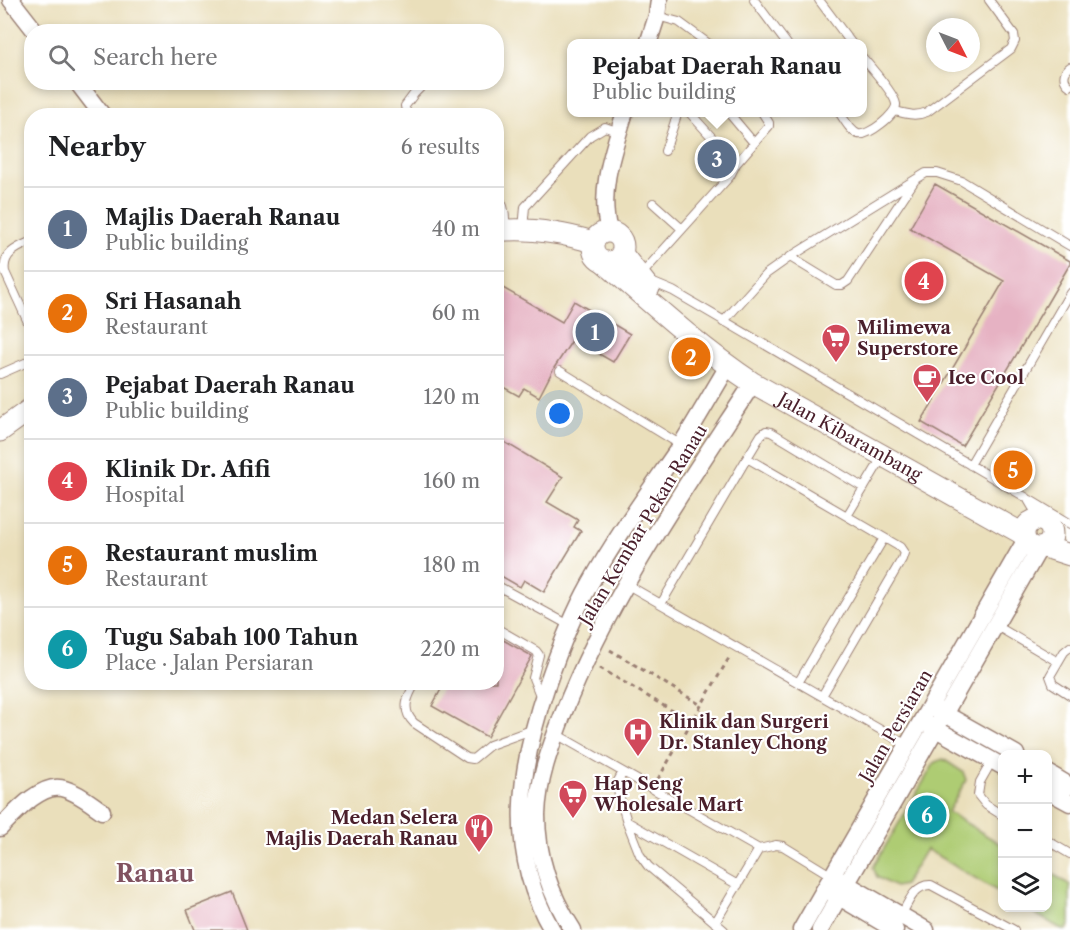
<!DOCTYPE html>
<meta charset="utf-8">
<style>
:root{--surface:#fff;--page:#f2f2f2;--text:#202124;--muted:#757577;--line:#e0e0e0;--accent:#d93025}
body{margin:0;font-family:"Libre Caslon Text",serif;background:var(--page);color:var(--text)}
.controls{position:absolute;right:18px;bottom:18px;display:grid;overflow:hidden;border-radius:12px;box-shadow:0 3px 9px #0003}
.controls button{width:54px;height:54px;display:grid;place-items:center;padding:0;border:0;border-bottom:2px solid var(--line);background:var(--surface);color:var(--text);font:30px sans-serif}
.compass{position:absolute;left:926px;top:18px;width:54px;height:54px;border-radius:50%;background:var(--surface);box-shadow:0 3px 9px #0003;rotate:132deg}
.you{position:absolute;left:560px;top:414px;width:21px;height:21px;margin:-15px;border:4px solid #fff;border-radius:50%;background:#1a73e8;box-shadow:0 0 0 9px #1a73e833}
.badge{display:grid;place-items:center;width:39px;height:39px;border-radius:50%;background:var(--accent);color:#fff;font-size:20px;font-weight:700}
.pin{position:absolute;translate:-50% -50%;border:3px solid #fff;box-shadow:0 2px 6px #0006}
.popup{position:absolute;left:567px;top:39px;width:300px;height:78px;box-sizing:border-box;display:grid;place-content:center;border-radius:12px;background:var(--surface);filter:drop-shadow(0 2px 4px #0005);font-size:20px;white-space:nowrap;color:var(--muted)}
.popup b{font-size:22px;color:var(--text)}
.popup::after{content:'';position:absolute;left:50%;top:100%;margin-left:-12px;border:12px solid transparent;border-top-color:var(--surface)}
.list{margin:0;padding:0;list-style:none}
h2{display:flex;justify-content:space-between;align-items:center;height:78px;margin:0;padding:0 24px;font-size:26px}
h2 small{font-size:20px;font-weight:400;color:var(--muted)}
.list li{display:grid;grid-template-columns:39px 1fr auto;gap:18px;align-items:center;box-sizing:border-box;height:84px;padding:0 24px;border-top:2px solid var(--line)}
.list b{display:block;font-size:22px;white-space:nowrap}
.list p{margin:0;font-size:20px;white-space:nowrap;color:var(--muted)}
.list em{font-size:20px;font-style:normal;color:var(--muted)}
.icon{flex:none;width:33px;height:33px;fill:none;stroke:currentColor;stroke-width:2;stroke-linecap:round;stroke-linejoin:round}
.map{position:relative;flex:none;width:1070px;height:930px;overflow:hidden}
.search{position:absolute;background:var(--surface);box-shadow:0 3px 9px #0003;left:24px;top:24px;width:480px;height:66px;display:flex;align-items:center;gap:15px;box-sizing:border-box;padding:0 21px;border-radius:24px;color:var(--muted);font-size:22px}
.panel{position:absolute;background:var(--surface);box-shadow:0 3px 9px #0003;left:24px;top:108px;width:480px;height:582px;border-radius:24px}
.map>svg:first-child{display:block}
</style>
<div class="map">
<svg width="1070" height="930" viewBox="0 0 1070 930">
<rect width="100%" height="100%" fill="#fff"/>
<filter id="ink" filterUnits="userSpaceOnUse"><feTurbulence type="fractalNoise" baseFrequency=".0167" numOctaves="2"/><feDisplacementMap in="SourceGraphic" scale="12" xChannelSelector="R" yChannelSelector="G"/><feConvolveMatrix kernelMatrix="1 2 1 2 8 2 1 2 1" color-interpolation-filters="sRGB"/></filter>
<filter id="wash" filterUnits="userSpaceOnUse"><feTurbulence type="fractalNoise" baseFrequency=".008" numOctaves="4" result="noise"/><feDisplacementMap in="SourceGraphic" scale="24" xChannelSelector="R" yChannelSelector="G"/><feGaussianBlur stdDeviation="1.35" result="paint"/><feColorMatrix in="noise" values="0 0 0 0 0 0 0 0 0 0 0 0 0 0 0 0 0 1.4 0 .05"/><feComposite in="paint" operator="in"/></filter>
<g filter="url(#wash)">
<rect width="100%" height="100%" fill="#eadfbb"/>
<path fill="#aecc73" stroke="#7c764f" stroke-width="1.5" d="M 943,759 L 963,772 L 966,780 L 948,812 L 1002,845 L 1002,894 L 926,849 L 904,885 L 895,887 L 877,877 L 873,867 L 935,762 Z
M 1048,871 L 1070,885 L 1070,924 L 1066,930 L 1063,930 L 1025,908 L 1048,908 Z"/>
<g id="blocks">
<path fill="#e6b2c3" d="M 935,184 L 1070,261 L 1070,264 L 1046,305 L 962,446 L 921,422 L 1004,281 L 910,228 Z
M 496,284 L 562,322 L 574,301 L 630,334 L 613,362 L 573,339 L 554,368 L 539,397 L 524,388 L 519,396 L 496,383 Z
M 496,437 L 563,477 L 547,502 L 578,520 L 574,527 L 581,531 L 544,592 L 524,580 L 520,587 L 496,573 Z
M 496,636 L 532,656 L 487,737 L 432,706 L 445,682 L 496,682 Z
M 232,892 L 247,930 L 195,930 L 187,910 Z"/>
</g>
</g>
<g filter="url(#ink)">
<use href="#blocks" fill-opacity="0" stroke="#9a7f73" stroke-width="1.5"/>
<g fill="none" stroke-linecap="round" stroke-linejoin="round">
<g stroke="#9a7f73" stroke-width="10">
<path id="service" d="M 754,0 L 787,44
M 819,0 L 852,44
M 657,16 L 679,22 L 709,44
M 1070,67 C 1063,72 1062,81 1070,86
M 895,111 C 907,114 915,117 927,112 L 1011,49 L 1015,41 L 1014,34 L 989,0
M 689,112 L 736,164
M 728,112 L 754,143
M 839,112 C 844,119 850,131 858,134 C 868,137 897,114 896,104 C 895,95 869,65 862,57
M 407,116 L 405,106 L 414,94 L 426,82
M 665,151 L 678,112
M 496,194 C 505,204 506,217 505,229
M 653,203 L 682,229
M 523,229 L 525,207 L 590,136 L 605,127 L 619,132
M 32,241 C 16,248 2,254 5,272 L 32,331
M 790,257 L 836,285 L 842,285 L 848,281 L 915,180
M 641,275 L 730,176 L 736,164 L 769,126 L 769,123 L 762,112
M 649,281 L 673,291 L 1027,498 L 1040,520
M 723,322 L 766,274 L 790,257 L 926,173 L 937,173 L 962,181 L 1070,246
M 560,371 L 681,445
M 0,374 L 32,360
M 747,458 L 761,435 L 766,431 L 771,432 L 864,488
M 970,465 L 1070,293
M 1030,500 L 1070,524
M 847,516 L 883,456
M 626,584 L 907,745
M 496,585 L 569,625
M 661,604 L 747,458 L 900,547 L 904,553 L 902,559 L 822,696
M 995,625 L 1058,662
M 496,628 L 536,651 L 539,655 L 533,678 L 541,698
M 1070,647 L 1064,652 L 1050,676 L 1053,684 L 1070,695
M 416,682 C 407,697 401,710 414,723 L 467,758 L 473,759 L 490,745 L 534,729
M 798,683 L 884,538
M 556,734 L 759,849 L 776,845 L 783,846 L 832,876
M 993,759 L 980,782 L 978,795 L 986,805 L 1002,815
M 623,772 L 618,781 L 617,788 L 627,822 L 640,855 L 648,866 L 724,930
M 628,822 L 738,885
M 1048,841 L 1070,854
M 900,918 C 907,905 914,884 931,885 L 1014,930
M 715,923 L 759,849"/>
</g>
<g stroke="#9a7f73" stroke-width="19">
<path id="minor" d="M 11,0 L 36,32
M 648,44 L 657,16 L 659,0
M 77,82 L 103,116
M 609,231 C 598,191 613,151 625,112
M 936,709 L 1016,754
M 927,724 L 1002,766
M 1048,773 L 1070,786
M 1048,791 L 1070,803
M 0,828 C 14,814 40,784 61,788 C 76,791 90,803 102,811
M 838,879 L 926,930
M 831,892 L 895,930
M 552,930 C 506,851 519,768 547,685 C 559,650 572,616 590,584 C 616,537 648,493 679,448 C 696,421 712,393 728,366
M 573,930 C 550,895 537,857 537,815 C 538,779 551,746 563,714 C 610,595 684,489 753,383
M 801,930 L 1025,541
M 820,930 L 1039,549"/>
</g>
<g stroke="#9a7f73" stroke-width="23">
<g id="tertiary">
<path d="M 496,231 C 529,227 562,233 593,242"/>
<circle cx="608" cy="247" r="15"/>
<path d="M 622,254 L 649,288"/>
<path id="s1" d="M 604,262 C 652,304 700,348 753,383 L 1023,534"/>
<path d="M 0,431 L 32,408"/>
<circle cx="1038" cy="534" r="14"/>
<path d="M 1045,547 L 1070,555"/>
</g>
</g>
<path stroke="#9a7f73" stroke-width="3" stroke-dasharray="4.5 4.5" stroke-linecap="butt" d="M 610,650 L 701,705
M 600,668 L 691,722
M 658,779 L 729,658"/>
<use href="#service" stroke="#fff" stroke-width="8"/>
<use href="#minor" stroke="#fff" stroke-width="16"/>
<use href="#tertiary" stroke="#fff" stroke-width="21"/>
</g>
</g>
<defs>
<g id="supermarket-pin" transform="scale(1.5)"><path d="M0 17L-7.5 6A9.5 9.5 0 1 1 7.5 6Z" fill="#d1495b" stroke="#fff"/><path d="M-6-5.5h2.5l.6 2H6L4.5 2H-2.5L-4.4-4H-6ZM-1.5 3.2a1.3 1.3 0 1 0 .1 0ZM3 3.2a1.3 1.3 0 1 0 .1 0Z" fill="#fff"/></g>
<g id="cafe-pin" transform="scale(1.5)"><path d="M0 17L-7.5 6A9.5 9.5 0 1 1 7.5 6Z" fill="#d1495b" stroke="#fff"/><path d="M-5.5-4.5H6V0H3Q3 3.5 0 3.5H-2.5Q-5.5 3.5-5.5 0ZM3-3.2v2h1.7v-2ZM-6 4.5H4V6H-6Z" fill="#fff"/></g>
<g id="hospital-pin" transform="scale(1.5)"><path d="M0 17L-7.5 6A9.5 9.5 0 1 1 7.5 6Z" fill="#d1495b" stroke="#fff"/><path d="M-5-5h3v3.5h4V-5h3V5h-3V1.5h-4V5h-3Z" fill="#fff"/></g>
<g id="restaurant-pin" transform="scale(1.5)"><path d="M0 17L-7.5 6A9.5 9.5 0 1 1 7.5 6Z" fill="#d1495b" stroke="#fff"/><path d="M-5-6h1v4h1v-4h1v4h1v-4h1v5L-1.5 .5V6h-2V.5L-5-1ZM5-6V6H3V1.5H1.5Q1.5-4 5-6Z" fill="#fff"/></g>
</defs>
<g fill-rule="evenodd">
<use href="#supermarket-pin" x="836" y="338"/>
<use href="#cafe-pin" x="927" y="378"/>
<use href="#hospital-pin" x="638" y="732"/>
<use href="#supermarket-pin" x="573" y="794"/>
<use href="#restaurant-pin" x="479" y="828"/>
</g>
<g text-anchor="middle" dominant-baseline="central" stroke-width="4.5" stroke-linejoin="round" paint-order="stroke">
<g font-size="18" font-weight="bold" fill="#4a1f2b" stroke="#fff" text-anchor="start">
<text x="857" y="328">Milimewa<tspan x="857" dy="21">Superstore</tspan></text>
<text x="948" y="378">Ice Cool</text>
<text x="659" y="722">Klinik dan Surgeri<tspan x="659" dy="21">Dr. Stanley Chong</tspan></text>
<text x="594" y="784">Hap Seng<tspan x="594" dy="21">Wholesale Mart</tspan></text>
<text x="458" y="818" text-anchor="end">Medan Selera<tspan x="458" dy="21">Majlis Daerah Ranau</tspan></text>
</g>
<g font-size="18" fill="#4a1f2b" stroke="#fff">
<text stroke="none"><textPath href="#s1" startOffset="303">Jalan Kibarambang</textPath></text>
<text transform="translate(643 525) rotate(-59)">Jalan Kembar Pekan Ranau</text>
<text transform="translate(896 726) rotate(-60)">Jalan Persiaran</text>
</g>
<g font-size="24" font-weight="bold" fill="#815260" stroke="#fff">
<text x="155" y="873">Ranau</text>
</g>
</g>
</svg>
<div class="controls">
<button>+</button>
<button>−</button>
<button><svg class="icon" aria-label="layers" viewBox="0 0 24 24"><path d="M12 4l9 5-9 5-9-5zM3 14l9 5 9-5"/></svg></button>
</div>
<svg class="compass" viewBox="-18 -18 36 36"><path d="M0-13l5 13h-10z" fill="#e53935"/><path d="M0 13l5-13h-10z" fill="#757577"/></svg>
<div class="you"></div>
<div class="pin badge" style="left:595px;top:332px;background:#5c6f8a">1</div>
<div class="pin badge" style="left:691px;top:357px;background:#e8710a">2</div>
<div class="pin badge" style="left:717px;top:159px;background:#5c6f8a">3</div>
<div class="popup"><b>Pejabat Daerah Ranau</b>Public building</div>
<div class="pin badge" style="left:924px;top:281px;background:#e0444e">4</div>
<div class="pin badge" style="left:1013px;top:470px;background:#e8710a">5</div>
<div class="pin badge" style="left:927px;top:815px;background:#0f9aa8">6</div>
<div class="search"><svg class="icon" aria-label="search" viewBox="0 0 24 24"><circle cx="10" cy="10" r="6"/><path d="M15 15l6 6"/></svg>Search here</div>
<section class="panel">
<h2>Nearby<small>6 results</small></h2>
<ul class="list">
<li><span class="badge" style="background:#5c6f8a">1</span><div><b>Majlis Daerah Ranau</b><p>Public building</p></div><em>40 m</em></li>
<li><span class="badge" style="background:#e8710a">2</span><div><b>Sri Hasanah</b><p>Restaurant</p></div><em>60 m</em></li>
<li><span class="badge" style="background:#5c6f8a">3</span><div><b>Pejabat Daerah Ranau</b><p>Public building</p></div><em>120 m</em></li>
<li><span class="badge" style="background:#e0444e">4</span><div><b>Klinik Dr. Afifi</b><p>Hospital</p></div><em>160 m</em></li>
<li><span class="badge" style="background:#e8710a">5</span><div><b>Restaurant muslim</b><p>Restaurant</p></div><em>180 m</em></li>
<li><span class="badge" style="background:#0f9aa8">6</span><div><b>Tugu Sabah 100 Tahun</b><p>Place · Jalan Persiaran</p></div><em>220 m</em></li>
</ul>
</section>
</div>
